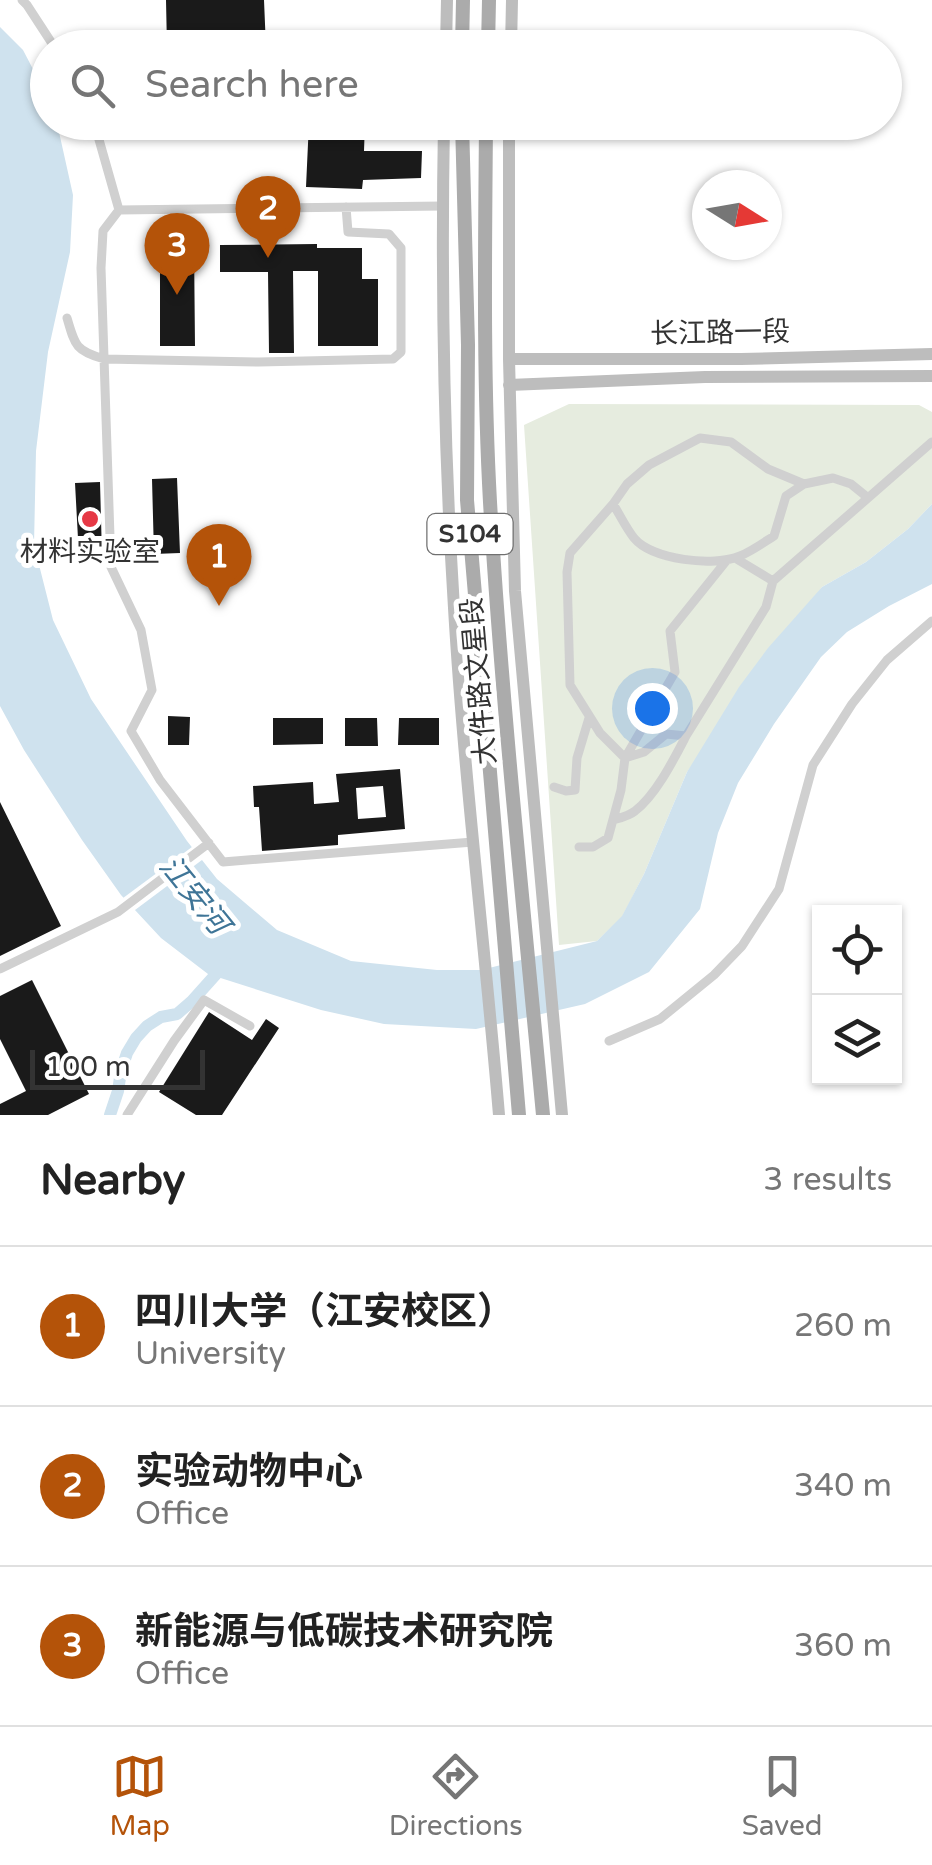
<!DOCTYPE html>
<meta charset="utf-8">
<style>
:root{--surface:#fff;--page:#f6f6f6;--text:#222;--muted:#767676;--line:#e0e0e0;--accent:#b45309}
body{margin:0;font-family:"Varela Round","Noto Sans SC",sans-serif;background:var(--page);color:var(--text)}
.controls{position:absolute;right:30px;bottom:30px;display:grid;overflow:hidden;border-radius:0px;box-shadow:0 2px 8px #0004}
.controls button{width:90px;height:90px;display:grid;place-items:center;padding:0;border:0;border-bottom:2px solid var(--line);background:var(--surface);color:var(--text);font:50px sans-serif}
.compass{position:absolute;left:692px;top:170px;width:90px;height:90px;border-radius:50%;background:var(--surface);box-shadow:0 2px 8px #0004;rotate:101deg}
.scale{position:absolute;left:30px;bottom:25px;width:175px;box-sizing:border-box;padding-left:10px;border:5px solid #333;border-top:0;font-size:28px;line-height:35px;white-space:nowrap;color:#333;-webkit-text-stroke:8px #fff;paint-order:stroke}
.you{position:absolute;left:652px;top:708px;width:35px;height:35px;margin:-25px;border:8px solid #fff;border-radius:50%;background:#1a73e8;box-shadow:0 0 0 15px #1a73e833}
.badge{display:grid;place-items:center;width:65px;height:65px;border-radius:50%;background:var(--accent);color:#fff;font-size:32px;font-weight:700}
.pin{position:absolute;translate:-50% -82px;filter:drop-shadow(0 2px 5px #0008)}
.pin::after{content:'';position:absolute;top:52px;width:35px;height:30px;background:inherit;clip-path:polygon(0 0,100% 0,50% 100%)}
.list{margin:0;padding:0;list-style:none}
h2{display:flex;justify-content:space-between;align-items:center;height:130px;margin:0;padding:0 40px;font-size:42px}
h2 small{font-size:32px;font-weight:400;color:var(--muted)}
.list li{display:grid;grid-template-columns:65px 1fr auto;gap:30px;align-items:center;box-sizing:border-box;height:160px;padding:0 40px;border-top:2px solid var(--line)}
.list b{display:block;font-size:38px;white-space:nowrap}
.list p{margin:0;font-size:32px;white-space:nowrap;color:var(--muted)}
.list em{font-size:32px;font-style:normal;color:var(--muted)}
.icon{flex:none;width:55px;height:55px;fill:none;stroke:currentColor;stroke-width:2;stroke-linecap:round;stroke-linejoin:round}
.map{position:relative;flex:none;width:932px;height:1115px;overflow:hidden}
.search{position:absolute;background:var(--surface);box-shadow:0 2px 8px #0004;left:30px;right:30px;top:30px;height:110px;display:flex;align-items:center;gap:25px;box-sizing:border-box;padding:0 35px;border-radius:55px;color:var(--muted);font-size:38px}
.sheet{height:610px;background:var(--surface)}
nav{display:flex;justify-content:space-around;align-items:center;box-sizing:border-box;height:140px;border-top:2px solid var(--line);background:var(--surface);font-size:28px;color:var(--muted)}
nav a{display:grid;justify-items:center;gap:5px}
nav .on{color:var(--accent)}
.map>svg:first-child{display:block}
</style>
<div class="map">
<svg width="932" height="1115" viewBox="0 0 932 1115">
<rect width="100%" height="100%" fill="#fff"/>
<path fill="#e6ecdf" d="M 569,404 L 919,405 L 932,412 L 932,504 L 908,529 L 866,562 L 822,587 L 687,772 L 644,874 L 622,917 L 597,941 L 559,945 L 524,425 Z"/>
<path fill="#cfe2ee" d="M 0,27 L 23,50 L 47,96 L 48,122 L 57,123 L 73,195 L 70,252 L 48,352 L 36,451 L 34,545 L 53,620 L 91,699 L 187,841 L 217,879 L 277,930 L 351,961 L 437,970 L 481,970 L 597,941 L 622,916 L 644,874 L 687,772 L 739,687 L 768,648 L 822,587 L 866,562 L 908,529 L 932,504 L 932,584 L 889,606 L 847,632 L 821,657 L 774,724 L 738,783 L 718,833 L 700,909 L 649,972 L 585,1004 L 476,1029 L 384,1024 L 321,1010 L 208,974 L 161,938 L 121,895 L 82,840 L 24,750 L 0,706 Z"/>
<path fill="#fff" d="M 196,844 L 206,857 L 131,913 L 119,901 Z"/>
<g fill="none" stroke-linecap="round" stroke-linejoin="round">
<path stroke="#cfe2ee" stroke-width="12" d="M 110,1115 L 118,1091 L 121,1071 L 127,1053 L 136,1038 L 147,1026 L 161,1017 L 177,1014 L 192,1001 L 226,963"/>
</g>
<path fill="#1a1a1a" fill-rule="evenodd" d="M 166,0 L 264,0 L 266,48 L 167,48 Z
M 309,122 L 365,122 L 364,151 L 422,151 L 421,178 L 363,180 L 362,189 L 306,187 Z
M 160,244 L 194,244 L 195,346 L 160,346 Z
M 317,244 L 317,248 L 362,248 L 362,279 L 378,279 L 378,346 L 318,346 L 318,271 L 293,271 L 294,353 L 269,353 L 268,272 L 220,272 L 220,245 Z
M 177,478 L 180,553 L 154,554 L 152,479 Z
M 100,482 L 102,555 L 79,557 L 75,483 Z
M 168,716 L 190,717 L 189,745 L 168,745 Z
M 273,718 L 323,718 L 323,744 L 273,745 Z
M 345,718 L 377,718 L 378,746 L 345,746 Z
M 399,718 L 439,718 L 439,745 L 398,745 Z
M 400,769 L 405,829 L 338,835 L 338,845 L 262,851 L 259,807 L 254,807 L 253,786 L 313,782 L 314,804 L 339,802 L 336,774 ZM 383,786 L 386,817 L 358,819 L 356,788 Z
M 0,802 L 61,926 L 0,956 Z
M 32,980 L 89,1094 L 48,1115 L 0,1115 L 0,1104 L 26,1091 L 0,1039 L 0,996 Z
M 209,1012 L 252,1040 L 266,1019 L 279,1028 L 222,1115 L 196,1115 L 159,1092 Z"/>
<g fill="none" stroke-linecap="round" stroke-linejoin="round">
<path stroke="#d0d0d0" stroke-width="9" d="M 22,0 L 27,5 L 55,48
M 94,122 L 119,210 L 443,206
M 119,210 L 103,231 L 101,268 L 111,567 L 141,630 L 152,690 L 131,731 L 160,780 L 223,862 L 473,842
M 67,318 C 75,346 76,351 104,359 L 259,362 L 393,359 L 401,352 L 401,248 L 389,234 L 348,232 L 346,207
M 613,504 C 620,515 626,528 634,538 C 652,560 714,567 740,556 C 752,551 763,543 774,536 L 786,496 L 804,484
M 735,558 L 773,581
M 625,758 L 644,752 L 666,734 L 686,736 L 766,607 L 773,581 L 932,442
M 625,758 L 675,672 L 670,631 L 727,560
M 554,787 L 566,791 L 575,790 L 577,758 L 589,718
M 613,820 C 620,818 629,816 635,811 C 656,795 674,759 686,736
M 579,847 L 593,847 L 608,838 L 621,790 L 625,758 L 600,733 L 570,685 L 567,572 L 570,553 L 613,504 L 627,484 L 649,465 L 700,438 L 731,442 L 768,469 L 804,484 L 833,478 L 851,484 L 867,497
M 0,969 L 118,912 L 209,843
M 609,1041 L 660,1019 L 714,975 L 742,946 L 779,889 L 813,765 L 852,704 L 887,660 L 932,621
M 127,1115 L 174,1041 L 204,1000 L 250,1026"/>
<path stroke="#bdbdbd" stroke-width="12" d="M 446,48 L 447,0
M 511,48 L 512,0
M 444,122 C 441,284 444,447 454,608 C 464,778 485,946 499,1115
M 509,122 L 509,359 L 515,591 L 562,1115
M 509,359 L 741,359 L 932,354
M 509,385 L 705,377 L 932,376"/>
<path stroke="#ababab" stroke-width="14" d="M 462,48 L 463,0
M 488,48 L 489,0
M 462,122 L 468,345 L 467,500 L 519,1115
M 486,122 C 485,249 483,376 490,502 C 502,707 524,911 543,1115"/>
</g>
<circle fill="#e63946" stroke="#fff" stroke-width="4" cx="90" cy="519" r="10"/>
<g text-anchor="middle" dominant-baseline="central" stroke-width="10" stroke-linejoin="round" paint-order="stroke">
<rect fill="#fff" stroke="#707070" stroke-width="2.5" x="427.5" y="514" width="85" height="40" rx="8"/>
<g font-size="25" font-weight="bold" fill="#333">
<text x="470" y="534">S104</text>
</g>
<g font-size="28" fill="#333" stroke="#fff">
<text transform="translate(720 333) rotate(-1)">长江路一段</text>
<text transform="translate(479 681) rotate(-95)">大件路文星段</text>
</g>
<g font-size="28" fill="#333" stroke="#fff">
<text x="90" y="552">材料实验室</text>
</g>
<g font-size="30" font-style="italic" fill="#3f7597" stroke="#fff">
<text transform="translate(194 895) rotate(51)">江安河</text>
</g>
</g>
</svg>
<div class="controls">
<button><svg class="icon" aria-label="locate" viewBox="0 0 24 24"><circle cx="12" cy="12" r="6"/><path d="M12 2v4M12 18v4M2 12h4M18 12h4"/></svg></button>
<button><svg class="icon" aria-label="layers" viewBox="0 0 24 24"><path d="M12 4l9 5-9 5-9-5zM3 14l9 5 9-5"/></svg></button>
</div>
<svg class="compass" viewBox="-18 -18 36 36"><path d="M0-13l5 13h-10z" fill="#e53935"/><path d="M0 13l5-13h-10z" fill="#767676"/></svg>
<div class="scale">100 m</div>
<div class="you"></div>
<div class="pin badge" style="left:219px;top:606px">1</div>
<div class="pin badge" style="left:268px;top:258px">2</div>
<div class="pin badge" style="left:177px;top:295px">3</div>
<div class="search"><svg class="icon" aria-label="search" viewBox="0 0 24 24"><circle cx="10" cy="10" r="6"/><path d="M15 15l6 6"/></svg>Search here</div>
</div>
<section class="sheet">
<h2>Nearby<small>3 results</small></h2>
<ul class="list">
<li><span class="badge">1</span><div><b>四川大学（江安校区）</b><p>University</p></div><em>260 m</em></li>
<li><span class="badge">2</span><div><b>实验动物中心</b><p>Office</p></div><em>340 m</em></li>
<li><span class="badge">3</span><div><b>新能源与低碳技术研究院</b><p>Office</p></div><em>360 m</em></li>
</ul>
</section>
<nav>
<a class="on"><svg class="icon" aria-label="map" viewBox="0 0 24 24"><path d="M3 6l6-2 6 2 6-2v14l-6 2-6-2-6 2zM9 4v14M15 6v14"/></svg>Map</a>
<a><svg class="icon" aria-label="directions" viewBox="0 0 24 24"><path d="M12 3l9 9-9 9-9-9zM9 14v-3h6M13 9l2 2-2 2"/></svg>Directions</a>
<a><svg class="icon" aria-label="saved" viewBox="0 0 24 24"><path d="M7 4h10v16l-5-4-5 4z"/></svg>Saved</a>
</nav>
